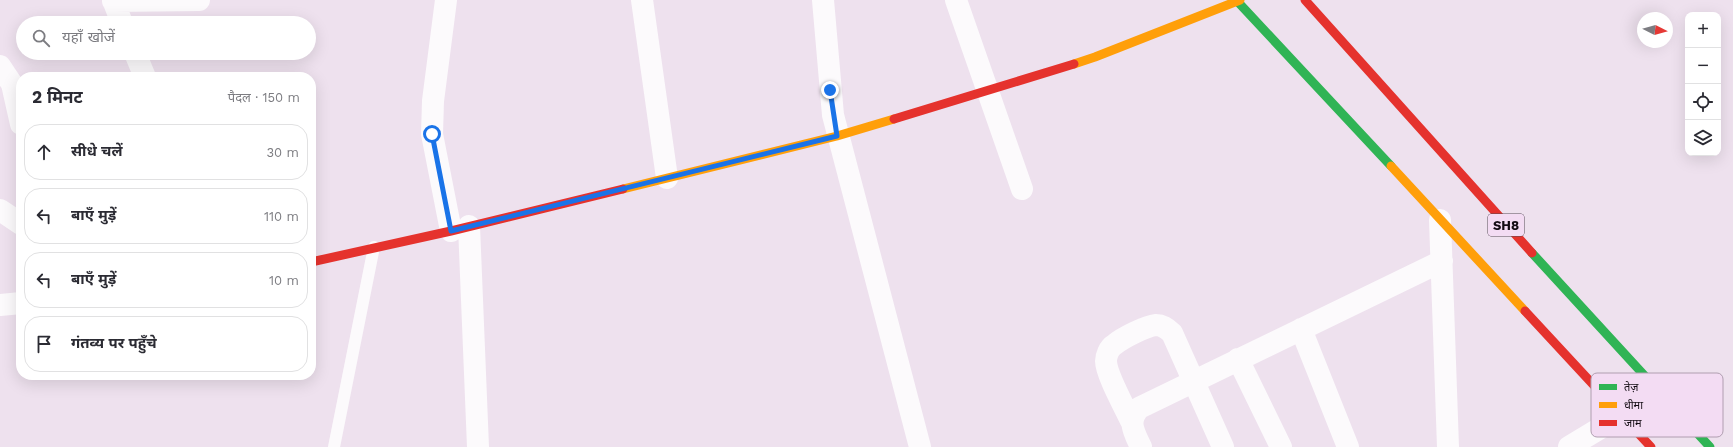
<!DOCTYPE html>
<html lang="hi">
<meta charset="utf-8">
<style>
:root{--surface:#fff;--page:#f2f2f3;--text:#2b2b33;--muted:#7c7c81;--line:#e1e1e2}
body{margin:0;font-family:"Work Sans","Noto Sans Devanagari",sans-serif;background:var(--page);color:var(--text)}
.controls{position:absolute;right:12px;top:12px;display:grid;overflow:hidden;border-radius:8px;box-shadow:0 4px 16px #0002}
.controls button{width:36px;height:36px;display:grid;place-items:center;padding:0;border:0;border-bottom:1px solid var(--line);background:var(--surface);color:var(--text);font:20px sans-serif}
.compass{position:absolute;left:1637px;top:12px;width:36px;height:36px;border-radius:50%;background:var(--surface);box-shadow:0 4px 16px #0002;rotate:96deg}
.stop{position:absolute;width:12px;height:12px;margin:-9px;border:3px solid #1a73e8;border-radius:50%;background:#fff}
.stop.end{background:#1a73e8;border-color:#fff;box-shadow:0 1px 4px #0008}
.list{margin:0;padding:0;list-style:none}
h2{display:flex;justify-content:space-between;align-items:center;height:52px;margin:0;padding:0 16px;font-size:17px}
h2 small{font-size:13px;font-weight:400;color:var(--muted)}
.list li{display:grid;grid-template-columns:26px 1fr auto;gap:12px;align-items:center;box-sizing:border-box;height:56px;margin:0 8px 8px;padding:0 8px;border:1px solid var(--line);border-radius:16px}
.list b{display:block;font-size:15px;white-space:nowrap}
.list em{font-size:13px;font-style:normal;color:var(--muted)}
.icon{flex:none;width:22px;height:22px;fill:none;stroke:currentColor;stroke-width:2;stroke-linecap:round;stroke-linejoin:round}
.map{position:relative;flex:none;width:1733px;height:447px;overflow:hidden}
.search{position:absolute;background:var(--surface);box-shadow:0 4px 16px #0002;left:16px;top:16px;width:300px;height:44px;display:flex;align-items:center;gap:10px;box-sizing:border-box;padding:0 14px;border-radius:22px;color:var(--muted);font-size:15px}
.panel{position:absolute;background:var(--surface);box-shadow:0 4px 16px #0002;left:16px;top:72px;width:300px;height:308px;border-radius:16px}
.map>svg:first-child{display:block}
</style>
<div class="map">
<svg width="1733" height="447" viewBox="0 0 1733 447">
<rect width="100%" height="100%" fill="#eee1ee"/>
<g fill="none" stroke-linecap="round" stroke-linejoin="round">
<path stroke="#fcfafc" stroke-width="12" d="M 334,447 L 374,247"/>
<path stroke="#fcfafc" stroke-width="22" d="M 113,0 L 122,23
M 446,0 L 433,101 L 432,134 L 451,231
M 642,0 L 667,178
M 823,0 L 833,115 L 920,447
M 956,0 L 1022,189
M 113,1 L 199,0
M 135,53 L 145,77
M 0,66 L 12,84 L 21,124
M 0,210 L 21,224
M 1440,220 L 1448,447
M 469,226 L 478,447
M 0,305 L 21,303
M 1301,329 L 1348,447
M 1238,359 L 1281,447
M 1131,421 C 1125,408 1106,374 1106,361 C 1106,356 1109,348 1114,345 C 1122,338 1146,326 1156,325 C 1163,325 1167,329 1172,333 L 1223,447
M 1141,447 C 1134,432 1127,422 1139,408 L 1442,261
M 1569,447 L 1622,415"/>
<path stroke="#30b455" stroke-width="9" d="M 1237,1 L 1391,166
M 1532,253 L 1710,447"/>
<path stroke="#ff9f0a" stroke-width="9" d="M 1074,64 L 1095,57 L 1240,0
M 1391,166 L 1525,311
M 623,189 L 837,136 L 894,119"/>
<path stroke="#e5322d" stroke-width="9" d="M 1305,0 L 1532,253
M 894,119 L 1074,64
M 311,262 L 451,231 L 623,189
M 1525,311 L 1651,447"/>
</g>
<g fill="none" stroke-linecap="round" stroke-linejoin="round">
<path stroke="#1a73e8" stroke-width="5" d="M 432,134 L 451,231 L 837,136 L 830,90"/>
</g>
<g text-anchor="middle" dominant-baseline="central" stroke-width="3.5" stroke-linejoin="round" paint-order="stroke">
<rect fill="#f3dcf3" stroke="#564a56" stroke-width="1" x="1488" y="214" width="36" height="22" rx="3"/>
<g font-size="13" font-weight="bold" fill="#130c13">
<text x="1506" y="225">SH8</text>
</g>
</g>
<rect x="1591" y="373" width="132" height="64" rx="6" fill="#f3dcf3" stroke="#b09eb0" stroke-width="1"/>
<rect x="1599" y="384" width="18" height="6" fill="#30b455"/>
<rect x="1599" y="402" width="18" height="6" fill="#ff9f0a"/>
<rect x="1599" y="420" width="18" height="6" fill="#e5322d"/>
<g font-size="11" fill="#130c13">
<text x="1624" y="391">तेज़</text>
<text x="1624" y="409">धीमा</text>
<text x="1624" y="427">जाम</text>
</g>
</svg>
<div class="controls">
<button>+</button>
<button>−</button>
<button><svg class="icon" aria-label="locate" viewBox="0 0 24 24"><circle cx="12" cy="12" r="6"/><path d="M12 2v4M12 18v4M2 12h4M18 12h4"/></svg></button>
<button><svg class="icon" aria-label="layers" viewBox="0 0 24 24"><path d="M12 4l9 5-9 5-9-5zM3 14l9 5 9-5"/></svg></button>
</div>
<svg class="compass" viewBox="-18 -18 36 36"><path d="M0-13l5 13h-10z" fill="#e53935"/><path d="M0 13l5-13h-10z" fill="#7c7c81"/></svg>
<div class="stop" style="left:432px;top:134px"></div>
<div class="stop end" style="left:830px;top:90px"></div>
<div class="search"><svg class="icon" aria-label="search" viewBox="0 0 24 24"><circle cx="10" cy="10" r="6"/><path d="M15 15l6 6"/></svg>यहाँ खोजें</div>
<section class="panel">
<h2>2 मिनट<small>पैदल · 150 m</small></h2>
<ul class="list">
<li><svg class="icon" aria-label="ahead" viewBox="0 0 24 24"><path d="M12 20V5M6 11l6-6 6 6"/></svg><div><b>सीधे चलें</b></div><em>30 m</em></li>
<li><svg class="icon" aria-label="left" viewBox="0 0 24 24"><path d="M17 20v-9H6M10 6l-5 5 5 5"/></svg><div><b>बाएँ मुड़ें</b></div><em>110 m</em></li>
<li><svg class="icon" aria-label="left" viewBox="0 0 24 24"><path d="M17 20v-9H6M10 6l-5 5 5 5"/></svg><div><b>बाएँ मुड़ें</b></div><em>10 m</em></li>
<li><svg class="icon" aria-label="arrive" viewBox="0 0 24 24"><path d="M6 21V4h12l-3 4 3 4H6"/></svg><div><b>गंतव्य पर पहुँचे</b></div></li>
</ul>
</section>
</div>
